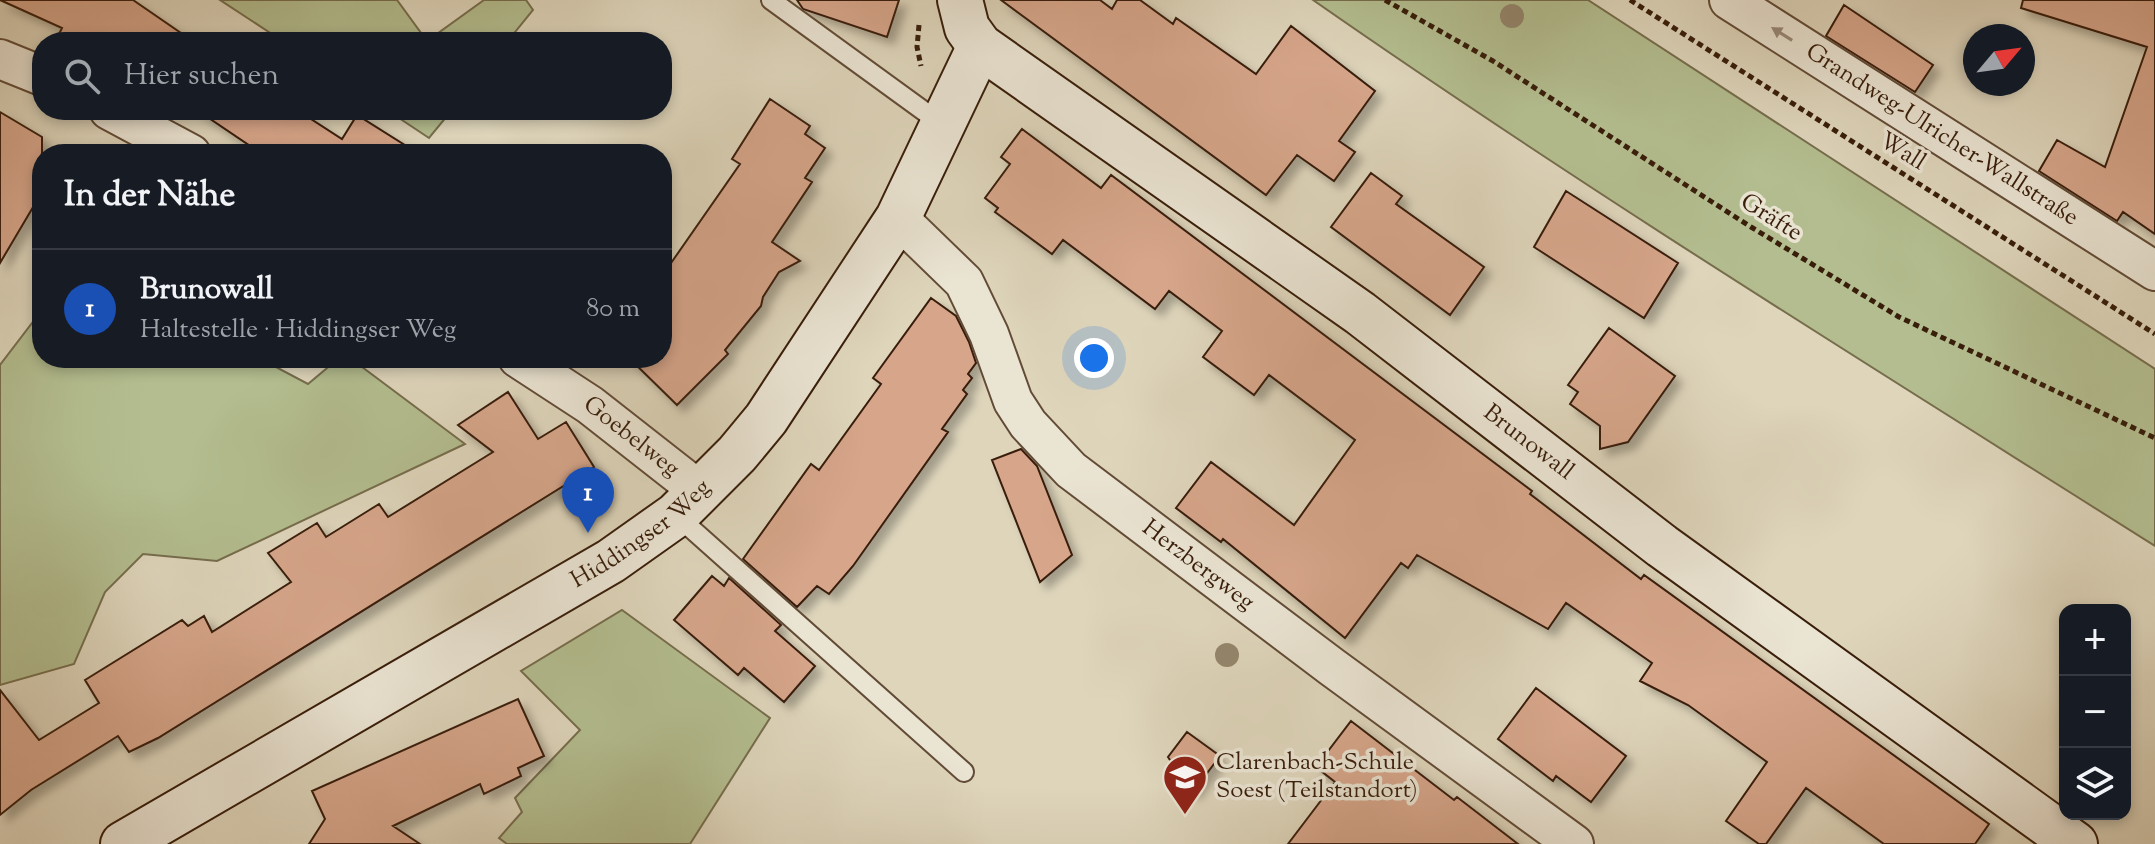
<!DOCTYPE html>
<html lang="de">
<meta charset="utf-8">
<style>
:root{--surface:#171b24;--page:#242831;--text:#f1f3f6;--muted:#9ea1a6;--line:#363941;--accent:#ea580c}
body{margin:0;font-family:"Sorts Mill Goudy",serif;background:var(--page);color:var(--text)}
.controls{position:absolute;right:24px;bottom:24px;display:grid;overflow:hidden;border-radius:16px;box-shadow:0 4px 12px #0003}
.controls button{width:72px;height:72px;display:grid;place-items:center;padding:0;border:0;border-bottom:2px solid var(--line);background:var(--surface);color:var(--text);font:40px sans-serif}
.compass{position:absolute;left:1963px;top:24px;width:72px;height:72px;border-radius:50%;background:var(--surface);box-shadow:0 4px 12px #0003;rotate:61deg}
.you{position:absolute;left:1094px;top:358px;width:28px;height:28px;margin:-20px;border:6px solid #fff;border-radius:50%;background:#1a73e8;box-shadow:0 0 0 12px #1a73e833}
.badge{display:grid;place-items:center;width:52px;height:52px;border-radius:50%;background:var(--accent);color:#fff;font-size:26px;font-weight:700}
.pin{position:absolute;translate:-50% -66px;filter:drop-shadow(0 2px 4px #0008)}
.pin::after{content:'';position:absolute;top:42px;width:28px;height:24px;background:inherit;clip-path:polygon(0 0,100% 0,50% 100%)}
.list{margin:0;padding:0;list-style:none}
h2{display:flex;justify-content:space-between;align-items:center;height:104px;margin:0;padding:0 32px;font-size:34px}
h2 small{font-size:26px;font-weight:400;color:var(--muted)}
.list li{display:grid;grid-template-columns:52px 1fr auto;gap:24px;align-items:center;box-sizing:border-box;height:120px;padding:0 32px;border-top:2px solid var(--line)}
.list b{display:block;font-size:30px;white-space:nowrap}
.list p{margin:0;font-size:26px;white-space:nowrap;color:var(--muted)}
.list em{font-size:26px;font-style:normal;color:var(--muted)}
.icon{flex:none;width:44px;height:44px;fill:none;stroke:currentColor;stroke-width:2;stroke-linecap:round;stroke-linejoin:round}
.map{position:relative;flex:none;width:2155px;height:844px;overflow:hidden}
.search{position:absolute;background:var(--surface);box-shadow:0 4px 12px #0003;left:32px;top:32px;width:640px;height:88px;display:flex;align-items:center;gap:20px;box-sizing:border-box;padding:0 28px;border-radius:32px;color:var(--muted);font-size:30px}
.panel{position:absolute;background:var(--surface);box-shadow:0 4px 12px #0003;left:32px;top:144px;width:640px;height:224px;border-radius:32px}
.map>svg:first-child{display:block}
</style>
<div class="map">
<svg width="2155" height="844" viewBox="0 0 2155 844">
<defs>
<filter id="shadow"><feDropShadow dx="7" dy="7" stdDeviation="4" flood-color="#0004"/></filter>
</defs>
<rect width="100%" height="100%" fill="#ded5bb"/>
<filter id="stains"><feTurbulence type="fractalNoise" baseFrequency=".0025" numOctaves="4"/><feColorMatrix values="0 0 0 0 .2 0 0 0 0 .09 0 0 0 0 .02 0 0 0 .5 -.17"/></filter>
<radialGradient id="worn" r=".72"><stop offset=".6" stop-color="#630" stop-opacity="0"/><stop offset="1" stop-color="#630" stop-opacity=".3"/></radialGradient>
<path fill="#b3bd8f" stroke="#766d4c" stroke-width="2" d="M 220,0 L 397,0 L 427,41 L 484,0 L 526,0 L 533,10 L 507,42 L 284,42 Z
M 1313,0 L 1588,0 L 2155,369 L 2155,546 C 1872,367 1587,191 1313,0 Z
M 387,110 L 452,110 L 429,138 Z
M 42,310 L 42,358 L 259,358 L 308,384 L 339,358 L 350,358 L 465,444 L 217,561 L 143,554 L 105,592 L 74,664 L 0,685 L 0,365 Z
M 622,610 L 770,718 L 690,844 L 507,844 L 499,838 L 522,812 L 515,798 L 580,730 L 521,671 Z"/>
<path fill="#d6a58a" stroke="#381d0a" stroke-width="2" filter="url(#shadow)" d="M 0,0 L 133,0 L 194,42 L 55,42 L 62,28 Z
M 797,0 L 899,0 L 887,37 L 803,9 Z
M 1001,0 L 1100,0 L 1112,9 L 1117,0 L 1140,0 L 1173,24 L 1176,18 L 1256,74 L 1291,26 L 1375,91 L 1339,141 L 1355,152 L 1334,181 L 1297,155 L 1266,195 Z
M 2023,0 L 2155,0 L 2155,234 L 2123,212 L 2117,221 L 2039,171 L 2057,140 L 2105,167 L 2147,47 L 2021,8 Z
M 1844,5 L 1933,65 L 1915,92 L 1826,36 Z
M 770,99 L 810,126 L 805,134 L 825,148 L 805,178 L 812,182 L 772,242 L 800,261 L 779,272 L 763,297 L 761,306 L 725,350 L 728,354 L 677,405 L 629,358 L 662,358 L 662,276 L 740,164 L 732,159 Z
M 197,110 L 297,110 L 342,139 L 357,115 L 419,154 L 262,154 Z
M 0,112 L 42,137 L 42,192 L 0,263 Z
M 1022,129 L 1101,188 L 1111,175 L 1532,491 L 1530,494 L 1641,579 L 1644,575 L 1989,824 L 1975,844 L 1884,844 L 1806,788 L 1766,844 L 1759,844 L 1726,821 L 1767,762 L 1688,705 L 1640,681 L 1652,663 L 1566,603 L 1548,629 L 1417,555 L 1408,568 L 1401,563 L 1345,638 L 1223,539 L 1221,542 L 1176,508 L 1211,462 L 1294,525 L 1355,440 L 1269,375 L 1254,395 L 1203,357 L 1222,331 L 1169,291 L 1155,309 L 1063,240 L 1052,254 L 995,212 L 998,208 L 985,198 L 1010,164 L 1001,157 Z
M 1371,173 L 1402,196 L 1396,204 L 1484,267 L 1450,315 L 1331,227 Z
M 1566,191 L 1678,263 L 1644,318 L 1534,247 Z
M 931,298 L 956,316 L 969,342 L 976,363 L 968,374 L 972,378 L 963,390 L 967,394 L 942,429 L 948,432 L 853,566 L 829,594 L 817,586 L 797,607 L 743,559 L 811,464 L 819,470 L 881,384 L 873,378 Z
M 1609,328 L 1675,376 L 1628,442 L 1600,449 L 1600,426 L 1570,404 L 1578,392 L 1568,385 Z
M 508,392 L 538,439 L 566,422 L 594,467 L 158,738 L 129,752 L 118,736 L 31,790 L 0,815 L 0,690 L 39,740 L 99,703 L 85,680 L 182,620 L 188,626 L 204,616 L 212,632 L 291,582 L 268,553 L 317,523 L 326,537 L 379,504 L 388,517 L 493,452 L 458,425 Z
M 1021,449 L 1037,466 L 1072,555 L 1040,582 L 992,460 Z
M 712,576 L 724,586 L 729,578 L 781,625 L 775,631 L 815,666 L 784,702 L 744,668 L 738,675 L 674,620 Z
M 1536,688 L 1626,756 L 1591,802 L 1556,776 L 1553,781 L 1498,739 Z
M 518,699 L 544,756 L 518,768 L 521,776 L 484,794 L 480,784 L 393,826 L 420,844 L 309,844 L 325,819 L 312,791 Z
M 1351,721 L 1454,800 L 1457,797 L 1518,844 L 1288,844 L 1335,782 L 1316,767 Z
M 1187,732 L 1220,756 L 1192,793 L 1168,757 Z"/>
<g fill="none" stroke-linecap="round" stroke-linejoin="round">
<g stroke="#624b36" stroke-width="22">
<path id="lane" d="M 771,0 L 943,125
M 676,515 L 964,772"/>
</g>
<g stroke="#624b36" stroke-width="42">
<g id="street">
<path id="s1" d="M 1729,0 L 2155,271"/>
<path d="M 0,59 L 42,76"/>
<path d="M 109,110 L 191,154"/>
<path id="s2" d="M 898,218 L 964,282 L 989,334 L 1013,401 L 1028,424 L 1071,470 L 1332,667 L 1574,844"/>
<path id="s3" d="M 518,358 L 590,405 L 701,492"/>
</g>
</g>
<g stroke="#381d0a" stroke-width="48">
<g id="secondary">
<path id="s4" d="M 960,0 L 967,28 L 980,46 L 1360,313 L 1662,546 L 2075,844"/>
<path id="s5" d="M 123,844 L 611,561 L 676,515 L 737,454 L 766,419 L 898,218 L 980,46"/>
</g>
</g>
<path stroke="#381d0a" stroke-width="5" stroke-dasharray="6 4" stroke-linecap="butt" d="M 1385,0 L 1493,61 L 1751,227 L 1899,317 L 2155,438
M 1630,0 L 2155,334
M 919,25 L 917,47 L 921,66"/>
<use href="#lane" stroke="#eae4d3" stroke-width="18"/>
<use href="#street" stroke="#eae4d3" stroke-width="38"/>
<use href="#secondary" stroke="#eae4d3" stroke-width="44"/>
</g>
<g fill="#94866c">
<circle cx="1512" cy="16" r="12"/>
<circle cx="1227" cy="655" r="12"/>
</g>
<defs><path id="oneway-solid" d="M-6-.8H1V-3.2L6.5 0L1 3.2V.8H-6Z" transform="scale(2)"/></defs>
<use fill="#9a8a79" href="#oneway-solid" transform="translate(1782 34) rotate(-148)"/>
<defs>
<g id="school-pin" transform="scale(2.3)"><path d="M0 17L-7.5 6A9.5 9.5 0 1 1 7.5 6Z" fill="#8f2418" stroke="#eae4d3"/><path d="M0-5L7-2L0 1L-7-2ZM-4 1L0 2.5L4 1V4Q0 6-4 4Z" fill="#fff"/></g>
</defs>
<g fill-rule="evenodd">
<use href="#school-pin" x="1185" y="777"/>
</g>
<g text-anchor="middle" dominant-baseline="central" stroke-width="7" stroke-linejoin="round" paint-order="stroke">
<g font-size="24" fill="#381d0a" stroke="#eae4d3">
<text stroke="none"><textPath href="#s1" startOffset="252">Grandweg-Ulricher-Wallstraße</textPath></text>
<text transform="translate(1902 152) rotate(32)">Wall</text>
<text transform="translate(1771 218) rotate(32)">Gräfte</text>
<text stroke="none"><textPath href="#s3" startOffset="138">Goebelweg</textPath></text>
<text stroke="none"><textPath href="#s4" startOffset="728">Brunowall</textPath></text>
<text stroke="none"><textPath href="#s5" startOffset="604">Hiddingser Weg</textPath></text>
<text stroke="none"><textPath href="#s2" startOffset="470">Herzbergweg</textPath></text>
</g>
<g font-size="24" fill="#381d0a" stroke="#eae4d3" text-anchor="start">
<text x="1216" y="763">Clarenbach-Schule<tspan x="1216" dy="28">Soest (Teilstandort)</tspan></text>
</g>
</g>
<rect width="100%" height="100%" filter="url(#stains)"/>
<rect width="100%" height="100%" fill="url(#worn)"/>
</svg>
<div class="controls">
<button>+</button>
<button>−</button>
<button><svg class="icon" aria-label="layers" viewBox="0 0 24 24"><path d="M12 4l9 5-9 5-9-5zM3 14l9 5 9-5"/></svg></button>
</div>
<svg class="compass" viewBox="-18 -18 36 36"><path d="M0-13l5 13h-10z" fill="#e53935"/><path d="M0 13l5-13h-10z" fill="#9ea1a6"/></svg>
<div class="you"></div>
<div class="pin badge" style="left:588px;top:533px;background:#1a4fb4">1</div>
<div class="search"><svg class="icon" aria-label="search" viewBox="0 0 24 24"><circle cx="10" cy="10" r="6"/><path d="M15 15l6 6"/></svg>Hier suchen</div>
<section class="panel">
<h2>In der Nähe<small></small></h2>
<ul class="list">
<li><span class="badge" style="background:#1a4fb4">1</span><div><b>Brunowall</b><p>Haltestelle · Hiddingser Weg</p></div><em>80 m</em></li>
</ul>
</section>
</div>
